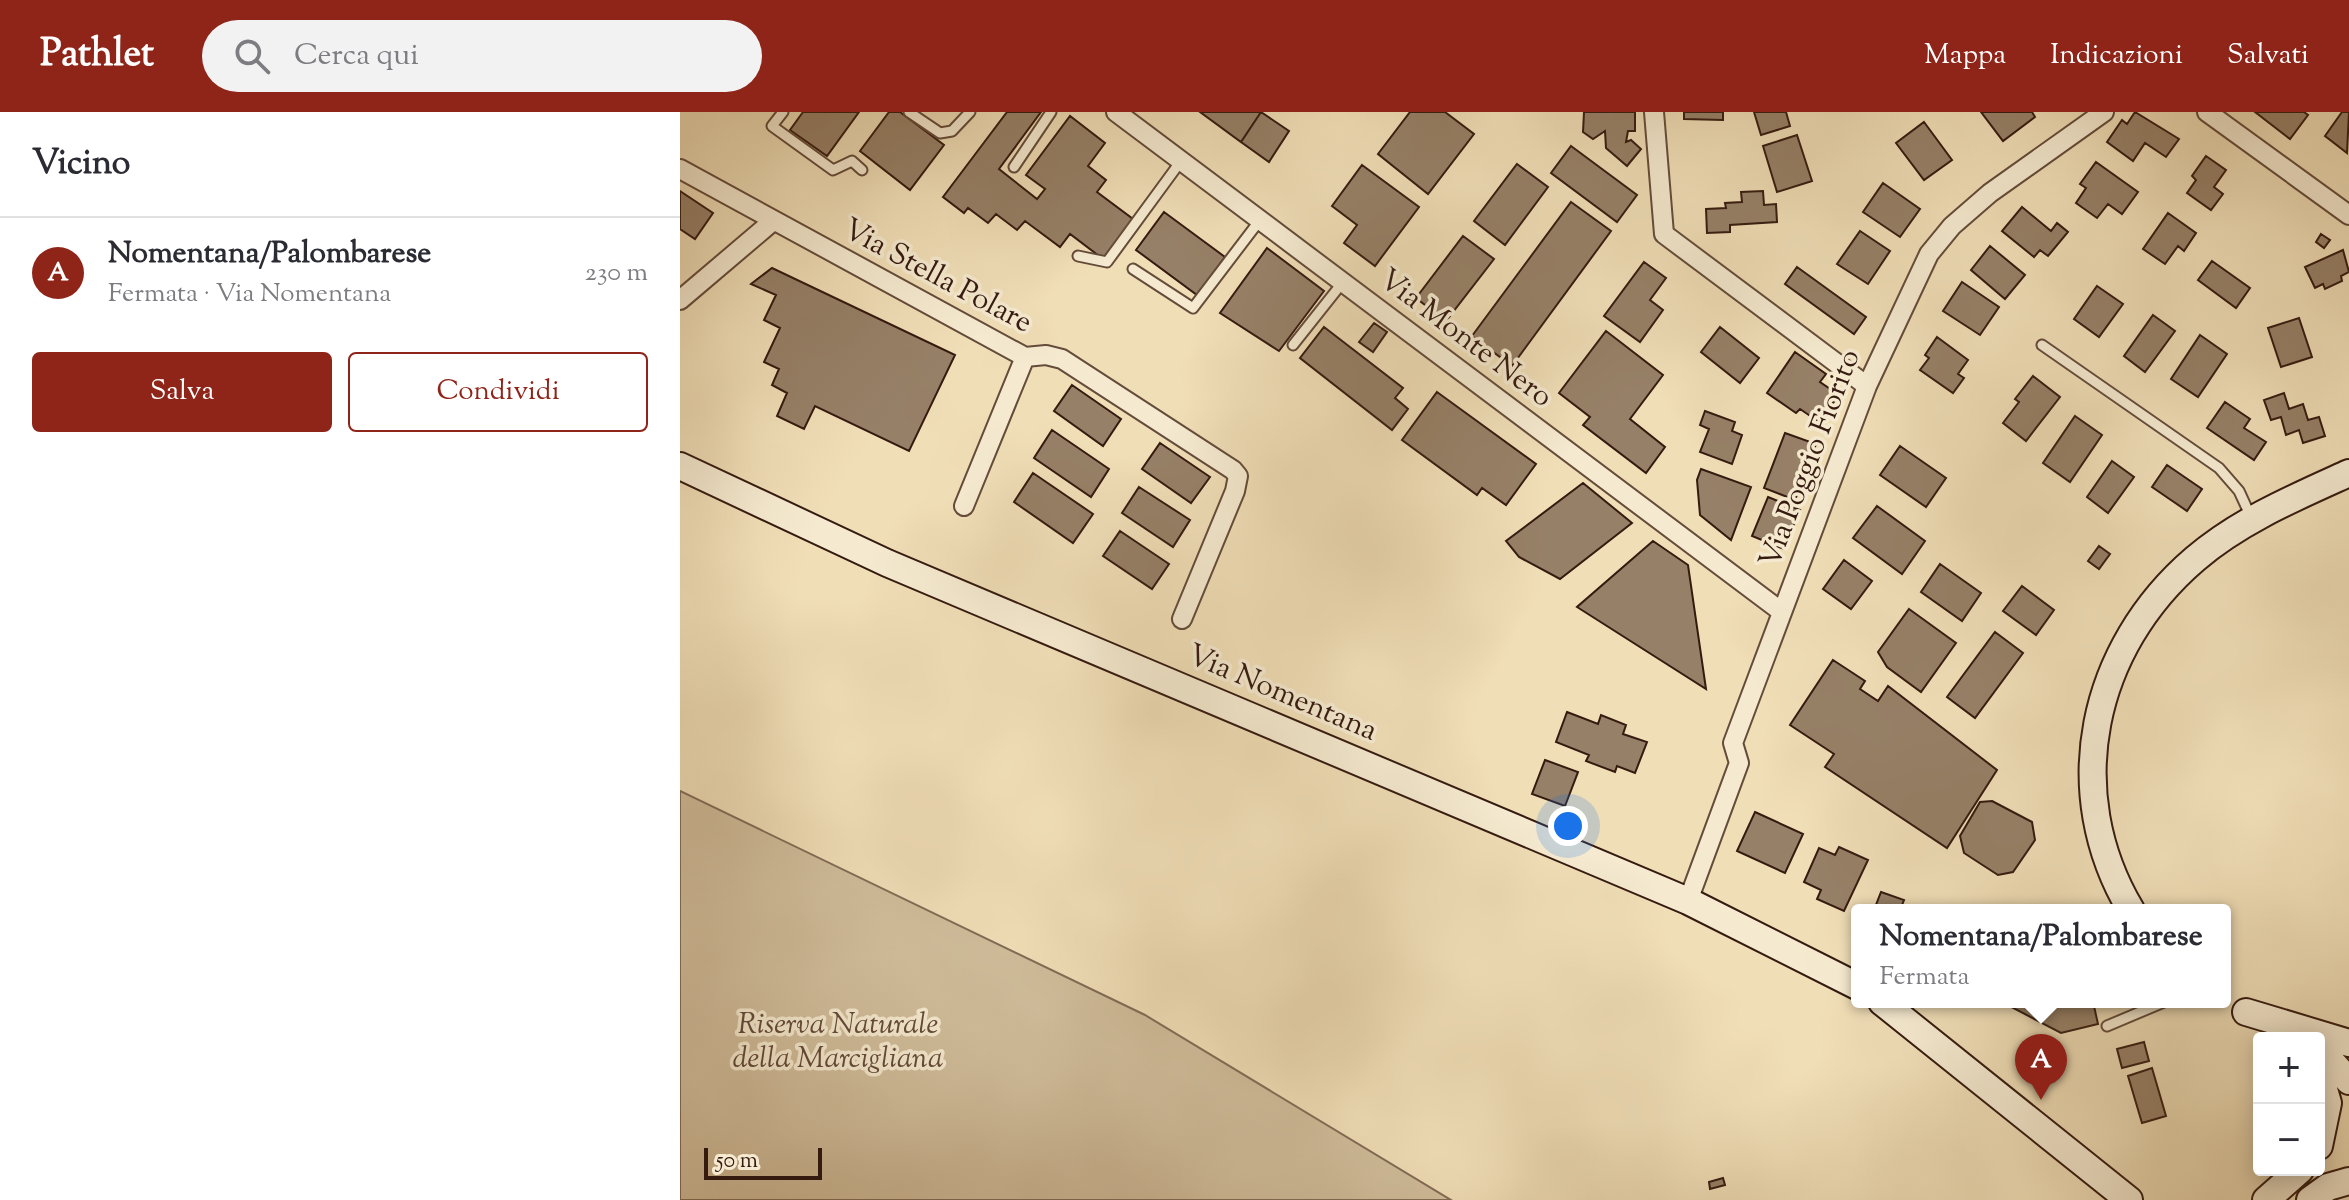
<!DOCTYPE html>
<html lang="it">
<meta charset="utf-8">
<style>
:root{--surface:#fff;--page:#f2f2f3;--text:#2b2b33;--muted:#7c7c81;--line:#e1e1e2;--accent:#8f2418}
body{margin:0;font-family:"Sorts Mill Goudy",serif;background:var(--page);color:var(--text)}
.controls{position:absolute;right:24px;bottom:24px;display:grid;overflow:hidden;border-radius:8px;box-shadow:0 4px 20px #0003}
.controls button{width:72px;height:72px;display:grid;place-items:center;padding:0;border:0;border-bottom:2px solid var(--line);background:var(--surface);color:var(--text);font:40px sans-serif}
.scale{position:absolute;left:24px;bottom:20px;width:118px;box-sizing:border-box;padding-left:8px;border:4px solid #351a10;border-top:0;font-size:22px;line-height:28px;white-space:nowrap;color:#351a10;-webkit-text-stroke:6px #f5ead0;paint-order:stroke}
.you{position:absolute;left:888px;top:714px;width:28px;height:28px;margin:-20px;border:6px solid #fff;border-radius:50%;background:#1a73e8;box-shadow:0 0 0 12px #1a73e833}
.badge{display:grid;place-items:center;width:52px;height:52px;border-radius:50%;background:var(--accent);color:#fff;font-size:26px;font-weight:700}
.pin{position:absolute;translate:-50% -66px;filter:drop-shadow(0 2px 4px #0008)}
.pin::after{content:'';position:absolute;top:42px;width:28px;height:24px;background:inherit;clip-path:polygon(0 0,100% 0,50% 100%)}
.popup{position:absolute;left:1171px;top:792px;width:380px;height:104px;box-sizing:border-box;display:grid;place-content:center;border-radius:8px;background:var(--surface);filter:drop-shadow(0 2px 6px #0005);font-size:26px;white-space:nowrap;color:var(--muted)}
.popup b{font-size:30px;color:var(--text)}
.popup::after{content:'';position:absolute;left:50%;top:100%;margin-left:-16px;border:16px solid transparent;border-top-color:var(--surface)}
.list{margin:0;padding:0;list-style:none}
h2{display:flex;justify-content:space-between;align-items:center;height:104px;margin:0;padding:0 32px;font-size:34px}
h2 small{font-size:26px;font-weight:400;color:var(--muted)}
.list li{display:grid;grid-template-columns:52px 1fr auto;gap:24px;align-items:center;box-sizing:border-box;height:112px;padding:0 32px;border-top:2px solid var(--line)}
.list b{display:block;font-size:30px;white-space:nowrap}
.list p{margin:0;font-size:26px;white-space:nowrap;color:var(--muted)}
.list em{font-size:26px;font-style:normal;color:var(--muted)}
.actions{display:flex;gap:16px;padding:24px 32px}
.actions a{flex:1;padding:18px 0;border:2px solid var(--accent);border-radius:8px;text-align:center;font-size:28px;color:var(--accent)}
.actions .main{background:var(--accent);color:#fff}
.icon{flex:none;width:44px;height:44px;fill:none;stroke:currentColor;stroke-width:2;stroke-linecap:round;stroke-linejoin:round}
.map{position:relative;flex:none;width:1669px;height:1088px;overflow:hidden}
header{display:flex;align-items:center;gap:48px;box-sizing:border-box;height:112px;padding:0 40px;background:var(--accent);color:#fff}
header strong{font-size:38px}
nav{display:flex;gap:44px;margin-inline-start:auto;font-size:28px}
.search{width:560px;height:72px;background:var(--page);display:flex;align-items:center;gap:20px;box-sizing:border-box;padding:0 28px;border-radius:44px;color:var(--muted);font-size:30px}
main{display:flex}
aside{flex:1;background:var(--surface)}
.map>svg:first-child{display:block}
</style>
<header>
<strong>Pathlet</strong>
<div class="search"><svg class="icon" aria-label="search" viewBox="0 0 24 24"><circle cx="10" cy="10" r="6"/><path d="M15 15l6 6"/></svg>Cerca qui</div>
<nav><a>Mappa</a><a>Indicazioni</a><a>Salvati</a></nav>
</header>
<main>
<aside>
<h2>Vicino<small></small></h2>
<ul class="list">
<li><span class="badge">A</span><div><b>Nomentana/Palombarese</b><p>Fermata · Via Nomentana</p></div><em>230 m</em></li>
</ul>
<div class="actions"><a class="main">Salva</a><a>Condividi</a></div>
</aside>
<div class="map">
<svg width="1669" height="1088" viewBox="0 0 1669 1088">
<rect width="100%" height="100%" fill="#f0deb7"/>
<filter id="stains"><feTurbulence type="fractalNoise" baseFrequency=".0025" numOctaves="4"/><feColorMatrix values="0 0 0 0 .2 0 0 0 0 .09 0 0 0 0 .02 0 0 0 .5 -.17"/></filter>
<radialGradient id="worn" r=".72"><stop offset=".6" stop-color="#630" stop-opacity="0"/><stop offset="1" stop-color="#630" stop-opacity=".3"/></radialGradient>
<path fill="#d0bd9b" stroke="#826c56" stroke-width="2" d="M 0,679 L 465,903 L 771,1088 L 0,1088 Z"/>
<path fill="#968067" stroke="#351a10" stroke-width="2" d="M 123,0 L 179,0 L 147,44 L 110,18 Z
M 209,0 L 220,0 L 264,33 L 230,78 L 180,39 Z
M 327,0 L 361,0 L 319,57 L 357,87 L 365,77 L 346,63 L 390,4 L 425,31 L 408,54 L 426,68 L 417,80 L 453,107 L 423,147 L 390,122 L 380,135 L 345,109 L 337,118 L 316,102 L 308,111 L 288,96 L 284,101 L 263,85 Z
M 520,0 L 581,0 L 561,30 Z
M 581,0 L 609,19 L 589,50 L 561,30 Z
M 730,0 L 765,0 L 794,22 L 748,82 L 698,42 Z
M 904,0 L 955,0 L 955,19 L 948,19 L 946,30 L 951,28 L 961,37 L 947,54 L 926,36 L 925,19 L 913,27 L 903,20 Z
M 1004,0 L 1043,0 L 1043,8 L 1004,7 Z
M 1074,0 L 1106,0 L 1110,14 L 1081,23 Z
M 1301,0 L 1352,0 L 1355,5 L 1323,29 Z
M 1455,0 L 1499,27 L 1486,45 L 1465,31 L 1453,49 L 1427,30 L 1442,8 L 1447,12 Z
M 1575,0 L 1624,0 L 1628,3 L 1610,27 Z
M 1662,0 L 1669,0 L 1667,41 L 1645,24 Z
M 1244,10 L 1272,48 L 1244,68 L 1216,31 Z
M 1117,23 L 1132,69 L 1097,80 L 1083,34 Z
M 891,34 L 957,83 L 937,110 L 871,61 Z
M 1526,44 L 1546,58 L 1534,75 L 1543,82 L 1531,98 L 1507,81 L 1516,68 L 1512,64 Z
M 1416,50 L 1458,80 L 1442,102 L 1428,92 L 1417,106 L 1396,91 L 1406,76 L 1400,72 Z
M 837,52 L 868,75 L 825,133 L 794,109 Z
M 682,53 L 739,95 L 695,154 L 664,131 L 677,113 L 652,94 Z
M 1203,71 L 1240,97 L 1220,125 L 1183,100 Z
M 0,79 L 33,101 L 15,127 L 0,117 Z
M 1083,79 L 1084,93 L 1096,92 L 1097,110 L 1050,113 L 1050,120 L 1027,121 L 1026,97 L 1046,96 L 1045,91 L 1062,90 L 1061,80 Z
M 891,90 L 931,119 L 832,254 L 792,224 Z
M 1342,95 L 1371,119 L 1377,111 L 1388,120 L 1368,144 L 1360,138 L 1354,145 L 1322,119 Z
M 484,100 L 545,145 L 517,183 L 456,138 Z
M 1488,101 L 1516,121 L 1504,139 L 1498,134 L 1485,152 L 1463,137 Z
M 1180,119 L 1210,139 L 1188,172 L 1157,152 Z
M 1641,122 L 1650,128 L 1644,136 L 1636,130 Z
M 783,124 L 814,147 L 766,209 L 736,186 Z
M 1310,134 L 1345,163 L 1325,187 L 1291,158 Z
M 587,136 L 644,179 L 599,239 L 540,201 Z
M 1663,138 L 1669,160 L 1661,164 L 1662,169 L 1645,177 L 1643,172 L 1635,176 L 1625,155 Z
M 1532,149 L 1570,176 L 1556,196 L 1518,168 Z
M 964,150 L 986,166 L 970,188 L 983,198 L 960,230 L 924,204 Z
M 1117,155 L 1186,205 L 1174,222 L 1105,172 Z
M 92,156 L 275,243 L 229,339 L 135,294 L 124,317 L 97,304 L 107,281 L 92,273 L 99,257 L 84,250 L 100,216 L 84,208 L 96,183 L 71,172 Z
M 1282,170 L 1319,195 L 1300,223 L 1263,199 Z
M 1417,174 L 1443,192 L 1419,225 L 1394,207 Z
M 1473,203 L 1495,219 L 1465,260 L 1444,244 Z
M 1619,206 L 1632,245 L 1601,255 L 1588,216 Z
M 694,211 L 707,220 L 693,240 L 679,230 Z
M 644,215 L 723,276 L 715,286 L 728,297 L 712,318 L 620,246 Z
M 1040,215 L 1079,246 L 1060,271 L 1021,240 Z
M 926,219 L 983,263 L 950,307 L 985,335 L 966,361 L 903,313 L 910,305 L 879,281 Z
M 1520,223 L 1547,242 L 1518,285 L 1491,267 Z
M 1257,225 L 1288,248 L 1278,262 L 1284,266 L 1273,281 L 1240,258 L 1249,246 L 1245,243 Z
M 1115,240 L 1146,262 L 1140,270 L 1159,283 L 1139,310 L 1120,297 L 1116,301 L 1087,281 Z
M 1353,264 L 1380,285 L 1346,329 L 1323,311 L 1339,290 L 1335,287 Z
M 392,273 L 441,307 L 423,334 L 374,299 Z
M 757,280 L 856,352 L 826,393 L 802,376 L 797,383 L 722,328 Z
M 1604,281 L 1609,297 L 1623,292 L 1628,308 L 1639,305 L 1645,324 L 1623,331 L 1619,318 L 1606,323 L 1601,305 L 1591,308 L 1584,288 Z
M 1545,290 L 1570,307 L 1564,316 L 1586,330 L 1574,348 L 1527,316 Z
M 1025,299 L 1055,310 L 1052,319 L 1062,323 L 1052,352 L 1020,340 L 1029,317 L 1020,313 Z
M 1395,304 L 1422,323 L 1390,370 L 1363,351 Z
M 372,318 L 429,357 L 411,385 L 354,346 Z
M 1105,321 L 1136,332 L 1115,388 L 1084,376 Z
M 480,331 L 530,365 L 511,391 L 462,357 Z
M 1220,334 L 1266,366 L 1246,395 L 1200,363 Z
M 1432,349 L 1454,365 L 1428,401 L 1407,385 Z
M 1487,353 L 1522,377 L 1507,399 L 1472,375 Z
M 1021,357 L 1071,375 L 1051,428 L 1020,403 L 1017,368 Z
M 353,361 L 413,402 L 393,431 L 334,390 Z
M 903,371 L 952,411 L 880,467 L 839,445 L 826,429 Z
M 459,375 L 510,408 L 493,435 L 442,401 Z
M 1088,385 L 1120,398 L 1104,437 L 1072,424 Z
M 1197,394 L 1245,429 L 1222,462 L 1173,426 Z
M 440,419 L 489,452 L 472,477 L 423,444 Z
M 973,429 L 1008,453 L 1026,577 L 897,495 Z
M 1419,434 L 1430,442 L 1419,457 L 1408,449 Z
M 1164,448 L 1192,469 L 1171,497 L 1143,477 Z
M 1260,452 L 1301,481 L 1282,509 L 1241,480 Z
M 1342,474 L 1374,498 L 1356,523 L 1323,499 Z
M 1229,497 L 1276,531 L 1241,580 L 1207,555 L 1198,540 Z
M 1315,520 L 1343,541 L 1295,606 L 1267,585 Z
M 1153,548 L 1185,569 L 1180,577 L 1198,589 L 1208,574 L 1317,658 L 1267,736 L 1145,655 L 1154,642 L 1110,613 Z
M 887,600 L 918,612 L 921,603 L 946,613 L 943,622 L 967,630 L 955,661 L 937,654 L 935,660 L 906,649 L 909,643 L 876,630 Z
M 865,648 L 898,660 L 885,694 L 852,682 Z
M 1312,689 L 1352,710 L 1355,728 L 1333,760 L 1318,763 L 1284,741 L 1280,724 L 1300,690 Z
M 1075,700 L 1123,722 L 1105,761 L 1057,739 Z
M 1159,735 L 1188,748 L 1164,799 L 1137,787 L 1141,778 L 1124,770 L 1139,736 L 1155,743 Z
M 1201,780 L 1224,788 L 1220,798 L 1194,798 Z
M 1322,890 L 1405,890 L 1414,894 L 1418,912 L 1381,921 Z
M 1464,930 L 1469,949 L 1442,956 L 1437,937 Z
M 1472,956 L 1486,1004 L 1462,1011 L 1448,964 Z
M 1043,1066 L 1045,1073 L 1030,1077 L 1029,1070 Z"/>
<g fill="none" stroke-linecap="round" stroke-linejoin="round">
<g stroke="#644b3a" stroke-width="13">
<path id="lane" d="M 103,0 L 92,14 L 153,58 L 172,49 L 182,58
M 229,0 L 260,21 L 272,19 L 290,0
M 334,55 L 371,0
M 398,144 L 427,150 L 501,49
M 453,157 L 513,196 L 580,108
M 613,233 L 663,170
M 1362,233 L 1539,356 L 1559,379 L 1571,405
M 1427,914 L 1484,890"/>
</g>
<g stroke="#644b3a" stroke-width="22">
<path id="street" d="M 436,0 L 1102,500
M 974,0 L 984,122 L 1187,274
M 1527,0 L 1669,103
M 0,57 L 345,245 L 366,243 L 382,247 L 553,358 L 558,364 L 555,379 L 502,507
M 0,188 L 93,109
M 284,394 L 345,245
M 1008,789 L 1059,651 L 1053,631 L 1187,274 L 1249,142 L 1272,114 L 1310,81 L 1424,0"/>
</g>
<g stroke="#351a10" stroke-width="30">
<path id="secondary" d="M 0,354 L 207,451 L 1008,789 L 1177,874
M 1451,798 C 1380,679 1411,536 1515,447 C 1559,409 1616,385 1669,361
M 1202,890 L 1449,1088
M 1566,900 L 1669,931
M 1639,936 L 1669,969
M 1639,960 L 1648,991 L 1639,1034
M 1586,1088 L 1620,1058
M 1630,1088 L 1648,1075 L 1669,1069"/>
</g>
<use href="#lane" stroke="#f5ead0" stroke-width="9"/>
<use href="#street" stroke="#f5ead0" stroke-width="18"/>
<use href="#secondary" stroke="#f5ead0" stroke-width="26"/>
</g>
<g text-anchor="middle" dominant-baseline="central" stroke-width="7" stroke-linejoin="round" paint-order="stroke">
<g font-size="30" fill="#351a10" stroke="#f5ead0">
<text transform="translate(257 165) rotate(28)">Via Stella Polare</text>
<text transform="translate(785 227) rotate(37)">Via Monte Nero</text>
<text transform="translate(1131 347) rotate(-69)">Via Poggio Fiorito</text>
<text transform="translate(602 582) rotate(23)">Via Nomentana</text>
</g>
<g font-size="30" font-style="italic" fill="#644b3a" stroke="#f5ead0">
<text x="158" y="913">Riserva Naturale<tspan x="158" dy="34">della Marcigliana</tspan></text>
</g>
</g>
<rect width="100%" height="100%" filter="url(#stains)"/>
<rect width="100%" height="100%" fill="url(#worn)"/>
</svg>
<div class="controls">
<button>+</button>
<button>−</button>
</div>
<div class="scale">50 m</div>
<div class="you"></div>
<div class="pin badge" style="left:1361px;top:988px">A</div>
<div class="popup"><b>Nomentana/Palombarese</b>Fermata</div>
</div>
</main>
